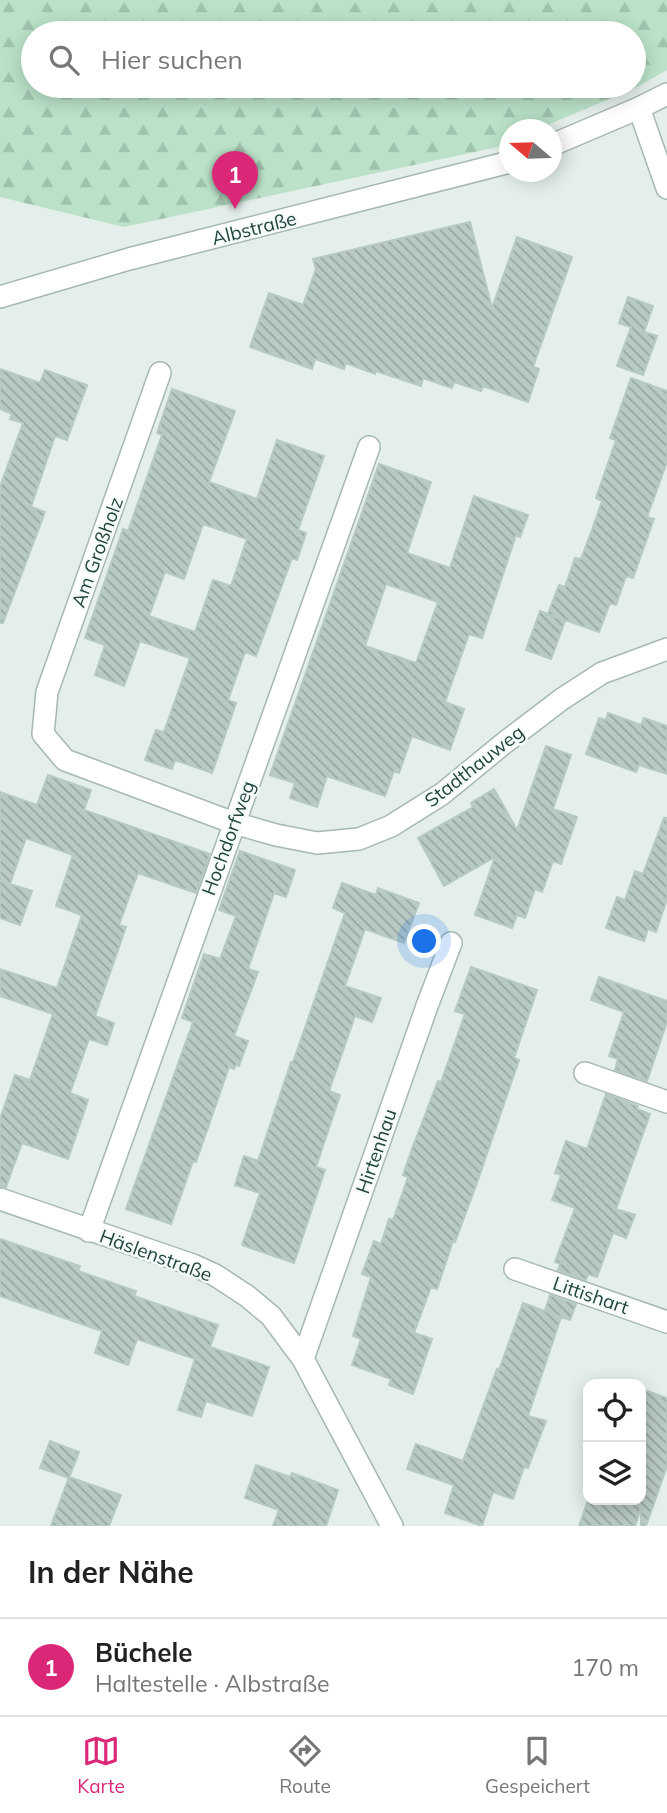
<!DOCTYPE html>
<html lang="de">
<meta charset="utf-8">
<style>
:root{--surface:#fff;--page:#f2f2f2;--text:#222;--muted:#767676;--line:#e0e0e0;--accent:#db2777}
body{margin:0;font-family:Mulish,sans-serif;background:var(--page);color:var(--text)}
.controls{position:absolute;right:21px;bottom:21px;display:grid;overflow:hidden;border-radius:14px;box-shadow:0 4px 18px #0003}
.controls button{width:63px;height:63px;display:grid;place-items:center;padding:0;border:0;border-bottom:2px solid var(--line);background:var(--surface);color:var(--text);font:35px sans-serif}
.compass{position:absolute;left:499px;top:119px;width:63px;height:63px;border-radius:50%;background:var(--surface);box-shadow:0 4px 18px #0003;rotate:289deg}
.you{position:absolute;left:425px;top:942px;width:24px;height:24px;margin:-18px;border:5px solid #fff;border-radius:50%;background:#1a73e8;box-shadow:0 0 0 10px #1a73e833}
.badge{display:grid;place-items:center;width:46px;height:46px;border-radius:50%;background:var(--accent);color:#fff;font-size:23px;font-weight:700}
.pin{position:absolute;translate:-50% -58px;filter:drop-shadow(0 2px 4px #0008)}
.pin::after{content:'';position:absolute;top:37px;width:24px;height:21px;background:inherit;clip-path:polygon(0 0,100% 0,50% 100%)}
.list{margin:0;padding:0;list-style:none}
h2{display:flex;justify-content:space-between;align-items:center;height:91px;margin:0;padding:0 28px;font-size:30px}
h2 small{font-size:23px;font-weight:400;color:var(--muted)}
.list li{display:grid;grid-template-columns:46px 1fr auto;gap:21px;align-items:center;box-sizing:border-box;height:98px;padding:0 28px;border-top:2px solid var(--line)}
.list b{display:block;font-size:26px;white-space:nowrap}
.list p{margin:0;font-size:23px;white-space:nowrap;color:var(--muted)}
.list em{font-size:23px;font-style:normal;color:var(--muted)}
.icon{flex:none;width:38px;height:38px;fill:none;stroke:currentColor;stroke-width:2;stroke-linecap:round;stroke-linejoin:round}
.map{position:relative;flex:none;width:667px;height:1526px;overflow:hidden}
.search{position:absolute;background:var(--surface);box-shadow:0 4px 18px #0003;left:21px;right:21px;top:21px;height:77px;display:flex;align-items:center;gap:18px;box-sizing:border-box;padding:0 24px;border-radius:38px;color:var(--muted);font-size:26px}
.sheet{height:189px;background:var(--surface)}
nav{display:flex;justify-content:space-around;align-items:center;box-sizing:border-box;height:98px;border-top:2px solid var(--line);background:var(--surface);font-size:19px;color:var(--muted)}
nav a{display:grid;justify-items:center;gap:4px}
nav .on{color:var(--accent)}
.map>svg:first-child{display:block}
</style>
<div class="map">
<svg width="667" height="1526" viewBox="0 0 667 1526">
<defs>
<pattern id="forest-firs" width="22" height="20" patternUnits="userSpaceOnUse" patternTransform="scale(1.75)"><rect width="22" height="20" fill="#bbe2c9"/><path d="M5 1l3.5 6h-7zM16 11l3.5 6h-7z" fill="#a0c3ae"/></pattern>
<pattern id="building-back-hatch" width="6" height="6" patternUnits="userSpaceOnUse" patternTransform="scale(1.75)"><rect width="6" height="6" fill="#b9cac4"/><path d="M-1 5l2 2M0 0l6 6M5-1l2 2" fill="none" stroke="#96a6a0"/></pattern>
</defs>
<rect width="100%" height="100%" fill="#e4efeb"/>
<path fill="url(#forest-firs)" fill-rule="evenodd" d="M 0,0 L 667,0 L 667,70 L 637,87 L 538,129 L 510,130 L 509,142 L 498,147 L 124,227 L 0,197 ZM 33,33 L 634,33 L 634,86 L 33,86 Z"/>
<path fill="url(#building-back-hatch)" stroke="#b6c9c3" stroke-width="2" fill-rule="evenodd" d="M 470,222 L 492,308 L 517,237 L 572,257 L 533,367 L 539,369 L 528,402 L 483,386 L 481,391 L 454,382 L 452,388 L 423,378 L 421,386 L 376,371 L 375,374 L 346,363 L 344,369 L 315,359 L 312,369 L 250,347 L 269,293 L 303,305 L 316,269 L 313,259 Z
M 628,297 L 653,306 L 644,332 L 657,336 L 643,375 L 617,366 L 631,327 L 619,323 Z
M 0,369 L 40,383 L 45,370 L 87,385 L 67,440 L 55,436 L 31,507 L 45,512 L 3,623 L 0,623 L 0,487 L 23,423 L 10,419 L 12,414 L 0,409 Z
M 631,378 L 667,391 L 667,462 L 647,517 L 654,519 L 633,578 L 626,576 L 616,605 L 610,603 L 599,632 L 548,614 L 559,585 L 565,587 L 575,558 L 581,559 L 592,530 L 602,501 L 596,498 L 616,440 L 610,438 Z
M 172,389 L 235,411 L 209,482 L 257,499 L 277,440 L 324,456 L 298,530 L 306,533 L 297,560 L 292,558 L 256,656 L 245,652 L 228,700 L 236,703 L 212,773 L 175,760 L 172,769 L 145,760 L 156,730 L 164,732 L 190,658 L 140,641 L 124,686 L 95,675 L 105,645 L 85,638 L 123,529 L 128,531 L 162,435 L 157,433 ZM 203,524 L 247,539 L 231,586 L 213,580 L 195,632 L 149,616 L 165,572 L 184,579 Z
M 379,464 L 431,482 L 407,553 L 450,568 L 474,496 L 528,515 L 520,537 L 516,535 L 482,638 L 469,634 L 445,702 L 464,709 L 450,750 L 412,736 L 399,773 L 394,771 L 385,796 L 327,776 L 317,807 L 290,798 L 295,783 L 270,775 ZM 386,584 L 438,602 L 416,663 L 365,646 Z
M 540,611 L 565,621 L 551,659 L 526,650 Z
M 608,713 L 641,725 L 644,718 L 667,726 L 667,774 L 639,765 L 636,772 L 586,754 L 599,718 L 606,720 Z
M 546,746 L 571,755 L 553,809 L 577,817 L 561,864 L 553,861 L 542,892 L 535,889 L 525,918 L 517,915 L 512,928 L 475,915 L 495,857 L 444,886 L 418,838 L 473,807 L 471,803 L 494,789 L 517,830 Z
M 48,775 L 91,790 L 84,810 L 210,854 L 196,893 L 138,873 L 119,925 L 126,927 L 95,1016 L 114,1023 L 107,1045 L 89,1039 L 70,1093 L 88,1100 L 68,1159 L 22,1143 L 6,1187 L 0,1186 L 0,1119 L 15,1075 L 30,1080 L 53,1014 L 0,996 L 0,969 L 57,988 L 82,915 L 56,906 L 73,855 L 26,838 L 10,884 L 32,891 L 20,925 L 0,918 L 0,792 L 37,805 Z
M 664,818 L 667,818 L 667,899 L 656,932 L 648,929 L 644,941 L 606,928 L 617,897 L 625,900 L 635,871 L 643,874 Z
M 240,851 L 295,870 L 286,897 L 274,893 L 248,969 L 258,972 L 234,1036 L 248,1041 L 239,1066 L 236,1065 L 234,1069 L 229,1067 L 196,1162 L 193,1161 L 171,1224 L 126,1209 L 193,1022 L 182,1018 L 204,954 L 220,959 L 236,916 L 219,910 Z
M 342,883 L 376,895 L 378,888 L 419,903 L 404,943 L 365,929 L 345,986 L 381,998 L 372,1022 L 355,1016 L 329,1091 L 340,1095 L 316,1167 L 325,1170 L 294,1263 L 242,1245 L 260,1193 L 235,1185 L 244,1156 L 258,1161 L 291,1062 L 293,1062 L 345,913 L 333,908 Z
M 471,967 L 537,990 L 514,1058 L 519,1060 L 477,1183 L 455,1242 L 453,1241 L 437,1289 L 431,1287 L 414,1333 L 432,1339 L 413,1394 L 389,1385 L 391,1379 L 352,1365 L 361,1339 L 353,1336 L 371,1277 L 362,1274 L 374,1241 L 381,1244 L 389,1219 L 393,1220 L 408,1177 L 403,1175 L 412,1149 L 438,1081 L 441,1082 L 465,1014 L 455,1011 Z
M 599,977 L 667,1001 L 667,1022 L 647,1081 L 615,1070 L 618,1059 L 609,1056 L 624,1012 L 591,1000 Z
M 606,1094 L 638,1106 L 637,1109 L 650,1114 L 616,1209 L 635,1215 L 626,1238 L 613,1233 L 597,1277 L 588,1274 L 586,1280 L 558,1270 L 560,1264 L 555,1262 L 575,1208 L 552,1200 L 561,1175 L 555,1173 L 566,1141 L 587,1149 Z
M 0,1239 L 80,1266 L 78,1271 L 136,1291 L 134,1296 L 218,1325 L 210,1347 L 269,1367 L 252,1416 L 206,1401 L 201,1417 L 178,1410 L 195,1359 L 137,1339 L 128,1365 L 95,1353 L 102,1331 L 0,1296 Z
M 550,1295 L 576,1304 L 570,1320 L 545,1311 Z
M 523,1303 L 561,1317 L 528,1416 L 546,1421 L 528,1468 L 524,1467 L 513,1499 L 493,1492 L 482,1526 L 445,1513 L 454,1485 L 407,1469 L 416,1444 L 463,1461 L 497,1369 L 499,1370 Z
M 641,1389 L 667,1398 L 667,1466 L 646,1526 L 641,1526 L 641,1508 L 635,1526 L 579,1526 L 588,1500 L 641,1500 Z
M 50,1441 L 79,1452 L 69,1478 L 40,1468 Z
M 256,1465 L 290,1477 L 292,1473 L 338,1490 L 326,1526 L 273,1526 L 279,1510 L 245,1498 Z
M 69,1477 L 121,1495 L 109,1526 L 51,1526 Z"/>
<g fill="none" stroke-linecap="round" stroke-linejoin="round">
<g stroke="#a6b8b3" stroke-width="24">
<path id="minor" d="M 639,108 L 667,188
M 160,373 L 47,692 L 43,734 L 65,760 L 234,823 L 276,835 L 317,843 L 359,839 L 391,826 L 442,794 L 503,744 L 562,699 L 602,673 L 667,649
M 585,1073 L 667,1102
M 0,1199 L 193,1265 L 215,1275 L 247,1296 L 271,1316 L 303,1359 L 392,1526
M 89,1231 L 369,447
M 515,1269 L 667,1322
M 303,1359 L 427,1006 L 451,943"/>
</g>
<g stroke="#a6b8b3" stroke-width="24">
<path id="tertiary" d="M 552,145 L 639,108 L 667,94
M 0,297 L 129,259 L 510,162"/>
</g>
<use href="#minor" stroke="#fff" stroke-width="21"/>
<use href="#tertiary" stroke="#fff" stroke-width="21"/>
</g>
<g text-anchor="middle" dominant-baseline="central" stroke-width="5" stroke-linejoin="round" paint-order="stroke">
<g font-size="19" fill="#21433d" stroke="#f5fbf8">
<text transform="translate(254 228) rotate(-14)">Albstraße</text>
<text transform="translate(97 552) rotate(-70)">Am Großholz</text>
<text transform="translate(474 766) rotate(-38)">Stadthauweg</text>
<text transform="translate(228 838) rotate(-70)">Hochdorfweg</text>
<text transform="translate(376 1151) rotate(-71)">Hirtenhau</text>
<text transform="translate(156 1255) rotate(20)">Häslenstraße</text>
<text transform="translate(591 1295) rotate(19)">Littishart</text>
</g>
</g>
</svg>
<div class="controls">
<button><svg class="icon" aria-label="locate" viewBox="0 0 24 24"><circle cx="12" cy="12" r="6"/><path d="M12 2v4M12 18v4M2 12h4M18 12h4"/></svg></button>
<button><svg class="icon" aria-label="layers" viewBox="0 0 24 24"><path d="M12 4l9 5-9 5-9-5zM3 14l9 5 9-5"/></svg></button>
</div>
<svg class="compass" viewBox="-18 -18 36 36"><path d="M0-13l5 13h-10z" fill="#e53935"/><path d="M0 13l5-13h-10z" fill="#767676"/></svg>
<div class="you"></div>
<div class="pin badge" style="left:235px;top:209px">1</div>
<div class="search"><svg class="icon" aria-label="search" viewBox="0 0 24 24"><circle cx="10" cy="10" r="6"/><path d="M15 15l6 6"/></svg>Hier suchen</div>
</div>
<section class="sheet">
<h2>In der Nähe<small></small></h2>
<ul class="list">
<li><span class="badge">1</span><div><b>Büchele</b><p>Haltestelle · Albstraße</p></div><em>170 m</em></li>
</ul>
</section>
<nav>
<a class="on"><svg class="icon" aria-label="map" viewBox="0 0 24 24"><path d="M3 6l6-2 6 2 6-2v14l-6 2-6-2-6 2zM9 4v14M15 6v14"/></svg>Karte</a>
<a><svg class="icon" aria-label="directions" viewBox="0 0 24 24"><path d="M12 3l9 9-9 9-9-9zM9 14v-3h6M13 9l2 2-2 2"/></svg>Route</a>
<a><svg class="icon" aria-label="saved" viewBox="0 0 24 24"><path d="M7 4h10v16l-5-4-5 4z"/></svg>Gespeichert</a>
</nav>
